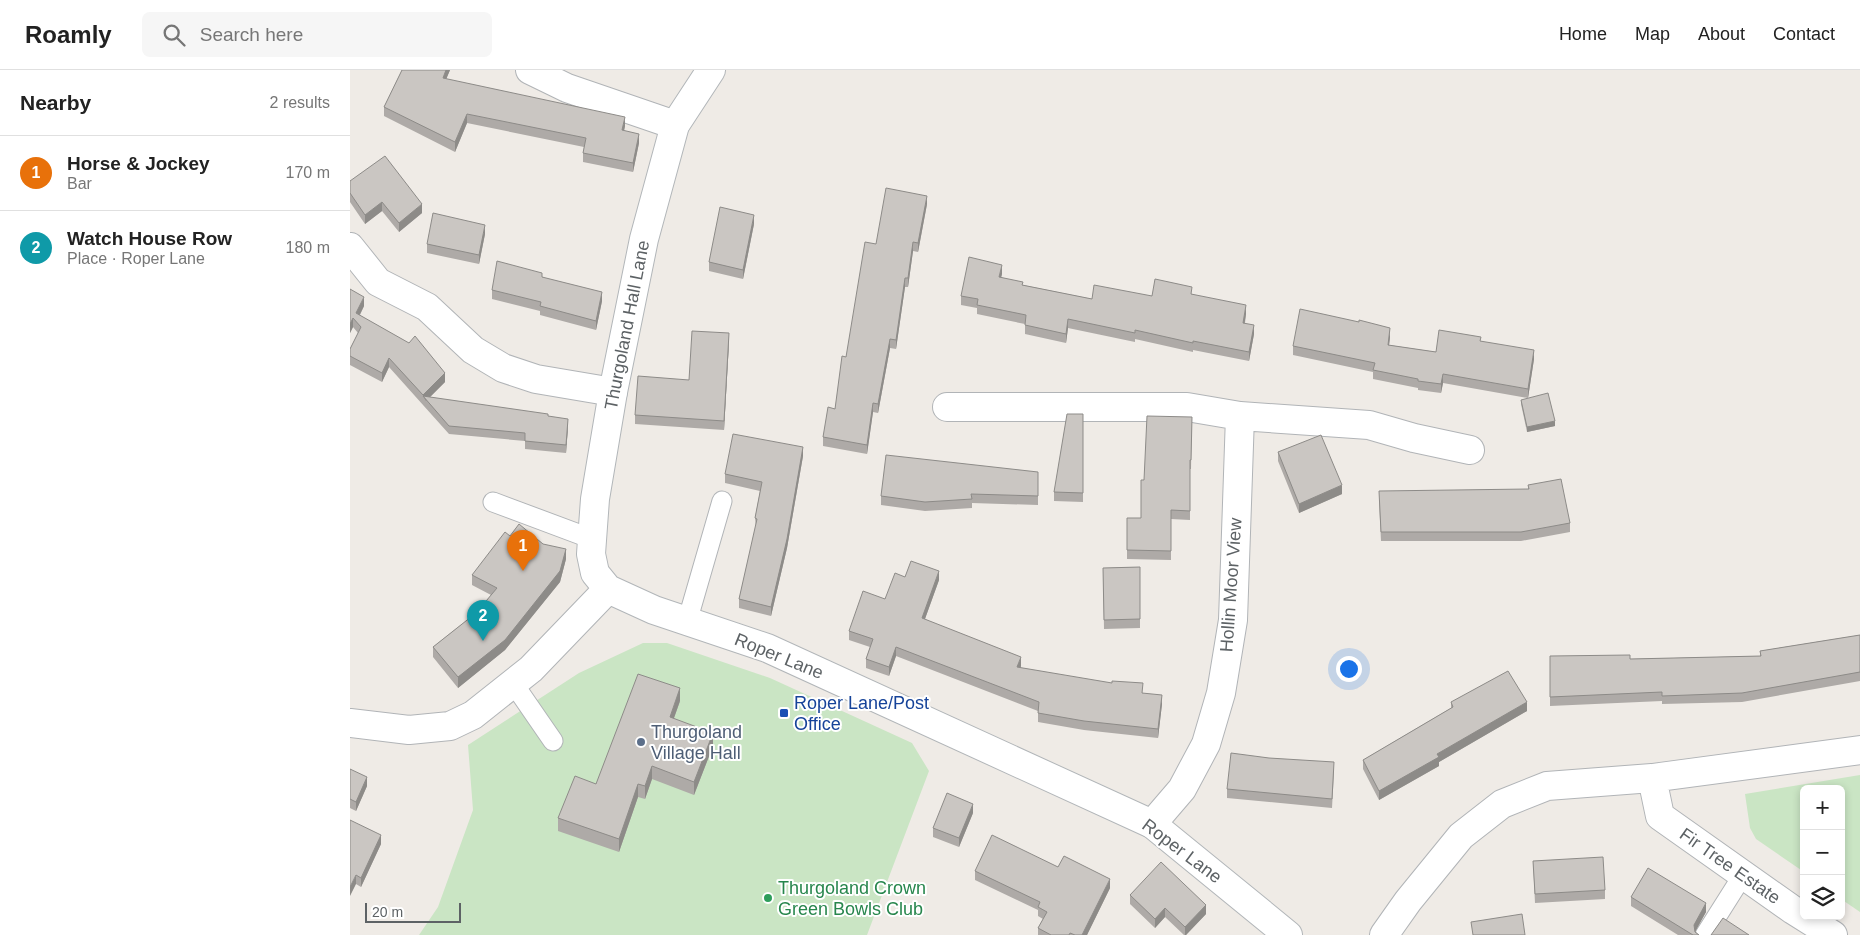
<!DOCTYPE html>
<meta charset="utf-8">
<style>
:root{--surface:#fff;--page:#f6f6f6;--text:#222;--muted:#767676;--line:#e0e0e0;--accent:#111827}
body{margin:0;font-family:Helvetica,sans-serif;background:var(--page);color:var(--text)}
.controls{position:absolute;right:15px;bottom:15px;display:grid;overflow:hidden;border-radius:8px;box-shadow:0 2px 8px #0003}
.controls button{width:45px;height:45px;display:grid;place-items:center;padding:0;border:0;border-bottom:1px solid var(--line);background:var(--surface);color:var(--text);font:25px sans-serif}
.scale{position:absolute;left:15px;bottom:12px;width:96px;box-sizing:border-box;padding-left:5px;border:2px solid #5d6265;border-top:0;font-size:14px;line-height:18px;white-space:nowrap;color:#5d6265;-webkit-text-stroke:4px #fff;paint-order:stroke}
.you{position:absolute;left:998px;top:598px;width:18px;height:18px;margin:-12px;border:4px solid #fff;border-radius:50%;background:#1a73e8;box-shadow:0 0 0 8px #1a73e833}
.badge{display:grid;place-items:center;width:32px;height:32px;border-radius:50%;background:var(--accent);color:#fff;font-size:16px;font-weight:700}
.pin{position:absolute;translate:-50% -41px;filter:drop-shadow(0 1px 2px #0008)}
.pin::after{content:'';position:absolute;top:26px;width:18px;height:15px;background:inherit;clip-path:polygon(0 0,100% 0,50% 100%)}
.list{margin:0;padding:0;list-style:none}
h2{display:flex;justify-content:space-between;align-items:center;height:65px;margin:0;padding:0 20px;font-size:21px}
h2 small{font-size:16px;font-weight:400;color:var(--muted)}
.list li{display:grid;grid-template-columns:32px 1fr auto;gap:15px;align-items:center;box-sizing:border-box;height:75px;padding:0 20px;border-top:1px solid var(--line)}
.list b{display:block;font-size:19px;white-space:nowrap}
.list p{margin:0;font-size:16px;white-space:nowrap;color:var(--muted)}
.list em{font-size:16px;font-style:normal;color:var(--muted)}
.icon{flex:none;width:28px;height:28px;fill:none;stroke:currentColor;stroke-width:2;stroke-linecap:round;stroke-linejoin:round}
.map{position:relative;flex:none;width:1510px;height:865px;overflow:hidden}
header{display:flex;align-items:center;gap:30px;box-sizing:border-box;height:70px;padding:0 25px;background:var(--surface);border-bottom:1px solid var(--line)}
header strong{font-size:24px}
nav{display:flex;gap:28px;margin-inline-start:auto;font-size:18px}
.search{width:350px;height:45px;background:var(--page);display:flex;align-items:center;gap:12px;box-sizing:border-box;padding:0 18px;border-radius:8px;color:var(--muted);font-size:19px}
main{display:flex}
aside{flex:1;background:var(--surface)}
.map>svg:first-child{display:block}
</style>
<header>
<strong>Roamly</strong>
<div class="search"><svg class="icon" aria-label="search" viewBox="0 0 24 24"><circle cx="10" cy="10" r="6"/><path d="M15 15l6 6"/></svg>Search here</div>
<nav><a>Home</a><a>Map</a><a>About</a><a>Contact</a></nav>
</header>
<main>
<aside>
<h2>Nearby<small>2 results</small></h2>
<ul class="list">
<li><span class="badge" style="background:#e8710a">1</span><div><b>Horse &amp; Jockey</b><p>Bar</p></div><em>170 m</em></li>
<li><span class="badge" style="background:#0f9aa8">2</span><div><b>Watch House Row</b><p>Place · Roper Lane</p></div><em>180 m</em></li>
</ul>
</aside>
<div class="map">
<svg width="1510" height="865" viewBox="0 0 1510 865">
<rect width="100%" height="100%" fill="#efebe6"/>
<path fill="#cae5c4" d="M 293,573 L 317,573 L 420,608 L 562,673 L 579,701 L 517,865 L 69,865 L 88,837 L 123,740 L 118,675 L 229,603 Z
M 1510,705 L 1510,842 L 1491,829 L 1491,719 L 1454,719 L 1454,802 L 1406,769 L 1400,758 L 1395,724 Z"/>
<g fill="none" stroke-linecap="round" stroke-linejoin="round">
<g stroke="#b1b4b7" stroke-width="21">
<path id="lane" d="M 143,432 L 242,469
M 337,552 L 372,431
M 163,613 L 203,671
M 1355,865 L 1393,805"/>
</g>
<g stroke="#b1b4b7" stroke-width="30">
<path id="street" d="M 180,0 L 217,18 L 325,55
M 0,177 L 28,212 L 77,237 L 123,280 L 153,298 L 186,309 L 263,322
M 597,337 L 837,337 L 890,346 L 1019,355 L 1064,368 L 1120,380
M 0,653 L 59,660 L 100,656 L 123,645 L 181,599 L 258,519
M 1302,708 L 1310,746 L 1443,840 L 1483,865
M 802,754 L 832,719 L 856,674 L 871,623 L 883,550 L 890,346
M 1034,865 L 1058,831 L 1111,766 L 1152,734 L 1197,716 L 1302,708 L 1510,680"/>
</g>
<g stroke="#b2b6b9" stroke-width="30">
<path id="secondary" d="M 361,0 L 325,55 L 294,169 L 263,322 L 245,429 L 241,484 L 245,503 L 258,519 L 304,540 L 417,578 L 802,754 L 938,865"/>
</g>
<use href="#lane" stroke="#fff" stroke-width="19"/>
<use href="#street" stroke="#fff" stroke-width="28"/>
<use href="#secondary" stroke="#fff" stroke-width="28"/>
</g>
<path fill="#aeaaa7" d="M 52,0 L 100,0 L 96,9 L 275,56 L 274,61 L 289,73 L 283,102 L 233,92 L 233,83 L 234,77 L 117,53 L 105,82 L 34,46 L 34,37 Z
M 0,111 L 72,143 L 49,162 L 32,141 L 15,154 L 0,132 Z
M 577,134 L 568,182 L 563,181 L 558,217 L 555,217 L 546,279 L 540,278 L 528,343 L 523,342 L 517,384 L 473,376 L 473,367 L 485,339 L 496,287 L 526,174 Z
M 404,154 L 393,209 L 359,201 L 359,192 Z
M 135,164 L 129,194 L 77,183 L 77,174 Z
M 652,204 L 651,207 L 673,215 L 742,229 L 842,224 L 896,244 L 895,253 L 904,264 L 899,291 L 843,280 L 843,282 L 785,269 L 785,272 L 718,258 L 716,273 L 675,264 L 675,254 L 627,244 L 627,238 L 611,235 L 611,226 Z
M 192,207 L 252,231 L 246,260 L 190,245 L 190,241 L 142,229 L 142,220 Z
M 0,219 L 14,236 L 10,245 L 95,312 L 80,327 L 198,346 L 218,357 L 216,383 L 175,379 L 175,371 L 99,364 L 39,297 L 32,312 L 0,295 L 0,279 L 8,263 L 3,257 L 0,263 Z
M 1040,267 L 1039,275 L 1086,282 L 1131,271 L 1184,289 L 1178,328 L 1093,313 L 1091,323 L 1068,320 L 1068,318 L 1023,309 L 1023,302 L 943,285 L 943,276 Z
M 379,272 L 374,360 L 285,354 L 285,345 L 339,310 Z
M 1171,330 L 1205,356 L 1177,362 L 1171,334 Z
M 733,344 L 733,432 L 704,431 L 704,422 Z
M 842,347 L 841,399 L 840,399 L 840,450 L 821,449 L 821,490 L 777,489 L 777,448 L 791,448 L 794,410 Z
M 928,382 L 992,424 L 949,443 L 928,391 Z
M 453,386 L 437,478 L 421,546 L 389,538 L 389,529 L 406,457 L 405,448 L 410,421 L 375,413 L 375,404 Z
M 688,402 L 688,435 L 622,433 L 622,438 L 575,441 L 531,435 L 531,426 Z
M 1178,415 L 1220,453 L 1220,462 L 1171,471 L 1031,471 L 1029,430 L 1178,419 Z
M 160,466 L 193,474 L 216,489 L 210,512 L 155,580 L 108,618 L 83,587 L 83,577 L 126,543 L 141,525 L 122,515 L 122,505 Z
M 790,497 L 790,558 L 754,559 L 753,498 Z
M 555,507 L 589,510 L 575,549 L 671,596 L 671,598 L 793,623 L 812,634 L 808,668 L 734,660 L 688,652 L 688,641 L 546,586 L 539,606 L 516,598 L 516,589 L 520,577 L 499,570 L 499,561 L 535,529 Z
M 1510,565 L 1510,611 L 1392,632 L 1312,634 L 1312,631 L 1200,636 L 1200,586 L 1280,589 L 1410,586 L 1410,581 Z
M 330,631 L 324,648 L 363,676 L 344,725 L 302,709 L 295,729 L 288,727 L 269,782 L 208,761 L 208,748 L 246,714 Z
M 1101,632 L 1177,641 L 1089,692 L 1089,696 L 1029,730 L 1013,699 L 1013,690 L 1101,638 Z
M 0,699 L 17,716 L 6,741 L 0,738 Z
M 984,701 L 982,738 L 877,728 L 877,719 Z
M 623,743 L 609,777 L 583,767 L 583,758 Z
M 0,750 L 31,774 L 11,817 L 6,814 Z
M 1183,791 L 1255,820 L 1255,829 L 1185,833 Z
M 708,797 L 760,818 L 737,865 L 688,865 L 688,858 L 693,849 L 688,846 L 688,840 L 625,810 L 625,801 Z
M 780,825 L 856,844 L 836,865 L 834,865 L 815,847 L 805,858 L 780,834 Z
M 1281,827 L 1356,842 L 1345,861 L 1349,865 L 1328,865 L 1281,836 Z"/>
<path fill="#8d8b88" d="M 96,0 L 100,0 L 93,17 L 93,8 Z
M 117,44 L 117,53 L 105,82 L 105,72 Z
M 275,47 L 275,56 L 272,69 L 272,60 Z
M 289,64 L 289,73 L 283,102 L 283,93 Z
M 577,126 L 577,134 L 568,182 L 568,173 Z
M 32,132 L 32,141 L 15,154 L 15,145 Z
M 72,134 L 72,143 L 49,162 L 49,153 Z
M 404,145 L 404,154 L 393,209 L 393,200 Z
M 135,155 L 135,164 L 129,194 L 129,185 Z
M 563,172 L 563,181 L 558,217 L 558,208 Z
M 652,195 L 652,204 L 649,216 L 649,207 Z
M 555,208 L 555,217 L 546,279 L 546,270 Z
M 252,222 L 252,231 L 246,260 L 246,251 Z
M 14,227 L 14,236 L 6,252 L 6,243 Z
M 896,235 L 896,244 L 893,262 L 893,253 Z
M 3,248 L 3,257 L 0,263 L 0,254 Z
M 718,249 L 718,258 L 716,273 L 716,264 Z
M 904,255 L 904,264 L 899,291 L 899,282 Z
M 1040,258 L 1040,267 L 1038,284 L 1038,275 Z
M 379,263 L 379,272 L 374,360 L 374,351 Z
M 540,269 L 540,278 L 528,343 L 528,334 Z
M 1184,280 L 1184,289 L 1178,328 L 1178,319 Z
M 39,288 L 39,297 L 32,312 L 32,303 Z
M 95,303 L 95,312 L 76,331 L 73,326 L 73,334 L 73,325 Z
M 1093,304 L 1093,313 L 1091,323 L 1091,314 Z
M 523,333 L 523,342 L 517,384 L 517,375 Z
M 218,349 L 218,357 L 216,383 L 216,375 Z
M 1205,351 L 1205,356 L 1177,362 L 1177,357 Z
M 453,377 L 453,386 L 437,478 L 421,546 L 421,537 Z
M 992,415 L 992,424 L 949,443 L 949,434 Z
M 216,479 L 216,489 L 210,512 L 155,580 L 108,618 L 108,607 Z
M 589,501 L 589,510 L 572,557 L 572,548 Z
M 546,577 L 546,586 L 539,606 L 539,597 Z
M 671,587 L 671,596 L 667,606 L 667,597 Z
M 330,618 L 330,631 L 320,659 L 320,647 Z
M 812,625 L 812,634 L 808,668 L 808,659 Z
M 1177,632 L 1177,641 L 1089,692 L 1089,696 L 1029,730 L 1029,721 L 1087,684 Z
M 363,663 L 363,676 L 344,725 L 344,712 Z
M 302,696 L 302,709 L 295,729 L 295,716 Z
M 17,707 L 17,716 L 6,741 L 6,732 Z
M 288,714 L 288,727 L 269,782 L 269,769 Z
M 623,734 L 623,743 L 609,777 L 609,768 Z
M 31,765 L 31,774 L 11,817 L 11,808 Z
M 6,805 L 6,814 L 0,826 L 0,817 Z
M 760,809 L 760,818 L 737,865 L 732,865 Z
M 1356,833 L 1356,842 L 1344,864 L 1344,855 Z
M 856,835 L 856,844 L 836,865 L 835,865 L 835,857 Z
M 815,838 L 815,847 L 805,858 L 805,849 Z"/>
<path fill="#cac6c2" stroke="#8d8b88" d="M 52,0 L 96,0 L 93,8 L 275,47 L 272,60 L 289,64 L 283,93 L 233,83 L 236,68 L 117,44 L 105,72 L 34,37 Z
M 35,86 L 72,134 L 49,153 L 32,132 L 15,145 L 0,123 L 0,111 Z
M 536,118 L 577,126 L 568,173 L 563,172 L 558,208 L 555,208 L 546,270 L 540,269 L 528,334 L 523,333 L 517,375 L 473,367 L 478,337 L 485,339 L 492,286 L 496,287 L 515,172 L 526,174 Z
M 370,137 L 404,145 L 393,200 L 359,192 Z
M 83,143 L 135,155 L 129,185 L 77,174 Z
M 619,187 L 652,195 L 649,207 L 673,212 L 672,215 L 742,229 L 744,215 L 802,226 L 805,209 L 842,217 L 841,224 L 896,235 L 893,253 L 904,255 L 899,282 L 843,271 L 843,273 L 785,260 L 785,263 L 718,249 L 716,264 L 675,255 L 676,245 L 627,235 L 628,229 L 611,226 Z
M 147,191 L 192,203 L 192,207 L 252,222 L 246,251 L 190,236 L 191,232 L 142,220 Z
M 0,219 L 14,227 L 6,243 L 59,273 L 65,266 L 95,303 L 73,325 L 39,288 L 32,303 L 0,286 L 0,279 L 11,257 L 3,248 L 0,254 Z
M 950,239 L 1009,252 L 1009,250 L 1040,258 L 1038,275 L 1086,282 L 1089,260 L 1131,267 L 1130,271 L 1184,280 L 1178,319 L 1093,304 L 1091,314 L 1068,311 L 1068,309 L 1023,300 L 1025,293 L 943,276 Z
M 342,261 L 379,263 L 374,351 L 285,345 L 288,306 L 339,310 Z
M 1198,323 L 1205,351 L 1177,357 L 1171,330 Z
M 73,326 L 198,344 L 198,346 L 218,349 L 216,375 L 175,371 L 175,363 L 99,356 Z
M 717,344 L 733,344 L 733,423 L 704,422 Z
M 797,346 L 842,347 L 841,390 L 840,390 L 840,441 L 821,440 L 821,481 L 777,480 L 777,448 L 791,448 L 791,410 L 794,410 Z
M 383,364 L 453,377 L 437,469 L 421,537 L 389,529 L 407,449 L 405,448 L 412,412 L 375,404 Z
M 971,365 L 992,415 L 949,434 L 928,382 Z
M 536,385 L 688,402 L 688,426 L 621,424 L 622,429 L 575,432 L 531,426 Z
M 1211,409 L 1220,453 L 1171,462 L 1031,462 L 1029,421 L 1179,419 L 1178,415 Z
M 169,454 L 193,474 L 216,479 L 210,501 L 155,570 L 108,607 L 83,577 L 126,543 L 147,518 L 122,505 L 155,462 L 160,466 Z
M 561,491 L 589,501 L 572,548 L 671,587 L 667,597 L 762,613 L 762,611 L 793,613 L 792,623 L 812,625 L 808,659 L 734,651 L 688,643 L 689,632 L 546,577 L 539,597 L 516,589 L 523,569 L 499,561 L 513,521 L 535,529 L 545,503 L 555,507 Z
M 790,497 L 790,549 L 754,550 L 753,498 Z
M 1510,565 L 1510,602 L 1392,623 L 1312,626 L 1312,622 L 1200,627 L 1200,586 L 1280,585 L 1280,589 L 1411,586 L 1410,581 Z
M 1158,601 L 1177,632 L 1087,684 L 1089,687 L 1029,721 L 1013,690 L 1103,637 L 1101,632 Z
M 288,604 L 330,618 L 320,647 L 363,663 L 344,712 L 302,696 L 295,716 L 288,714 L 269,769 L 208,748 L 225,706 L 246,714 Z
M 881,683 L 919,688 L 984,692 L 982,729 L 877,719 Z
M 0,699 L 17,707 L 6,732 L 0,729 Z
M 597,723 L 623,734 L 609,768 L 583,758 Z
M 0,750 L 31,765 L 11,808 L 6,805 L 0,817 Z
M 642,765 L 708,797 L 714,786 L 760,809 L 732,865 L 725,865 L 720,863 L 719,865 L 701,865 L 688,858 L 697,842 L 688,837 L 690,832 L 625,801 Z
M 1253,787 L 1255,820 L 1185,824 L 1183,791 Z
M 811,792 L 856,835 L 835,857 L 815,838 L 805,849 L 780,825 Z
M 1298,798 L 1356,833 L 1344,855 L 1345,862 L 1349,865 L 1343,865 L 1281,827 Z
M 1172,844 L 1175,865 L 1123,865 L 1121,852 Z
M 1373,848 L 1399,865 L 1361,865 Z"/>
<rect fill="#1a4fb4" stroke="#fff" stroke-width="2" x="429" y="638" width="10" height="10" rx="2.5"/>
<circle fill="#5c6f8a" stroke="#fff" stroke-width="2" cx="291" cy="672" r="5"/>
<circle fill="#2e9e5b" stroke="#fff" stroke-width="2" cx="418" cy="828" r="5"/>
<g text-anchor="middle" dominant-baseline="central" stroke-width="4" stroke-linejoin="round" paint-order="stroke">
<g font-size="18" fill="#5d6265" stroke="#fff">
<text transform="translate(277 255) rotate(-79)">Thurgoland Hall Lane</text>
<text transform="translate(881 515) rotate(-86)">Hollin Moor View</text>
<text transform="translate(429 586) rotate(22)">Roper Lane</text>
<text transform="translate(832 781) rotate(37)">Roper Lane</text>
<text transform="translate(1380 796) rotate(35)">Fir Tree Estate</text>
</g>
<g font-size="18" fill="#164399" stroke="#fff" text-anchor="start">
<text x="444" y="633">Roper Lane/Post<tspan x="444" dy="21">Office</tspan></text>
</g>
<g font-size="18" fill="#4e5e75" stroke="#fff" text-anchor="start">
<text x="301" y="662">Thurgoland<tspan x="301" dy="21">Village Hall</tspan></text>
</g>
<g font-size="18" fill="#27864d" stroke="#fff" text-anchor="start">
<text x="428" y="818">Thurgoland Crown<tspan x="428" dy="21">Green Bowls Club</tspan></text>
</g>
</g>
</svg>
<div class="controls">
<button>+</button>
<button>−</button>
<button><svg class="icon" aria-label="layers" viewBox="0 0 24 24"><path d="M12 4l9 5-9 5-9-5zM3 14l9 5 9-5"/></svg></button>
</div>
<div class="scale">20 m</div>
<div class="you"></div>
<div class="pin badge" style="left:173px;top:501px;background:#e8710a">1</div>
<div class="pin badge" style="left:133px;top:571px;background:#0f9aa8">2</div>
</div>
</main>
